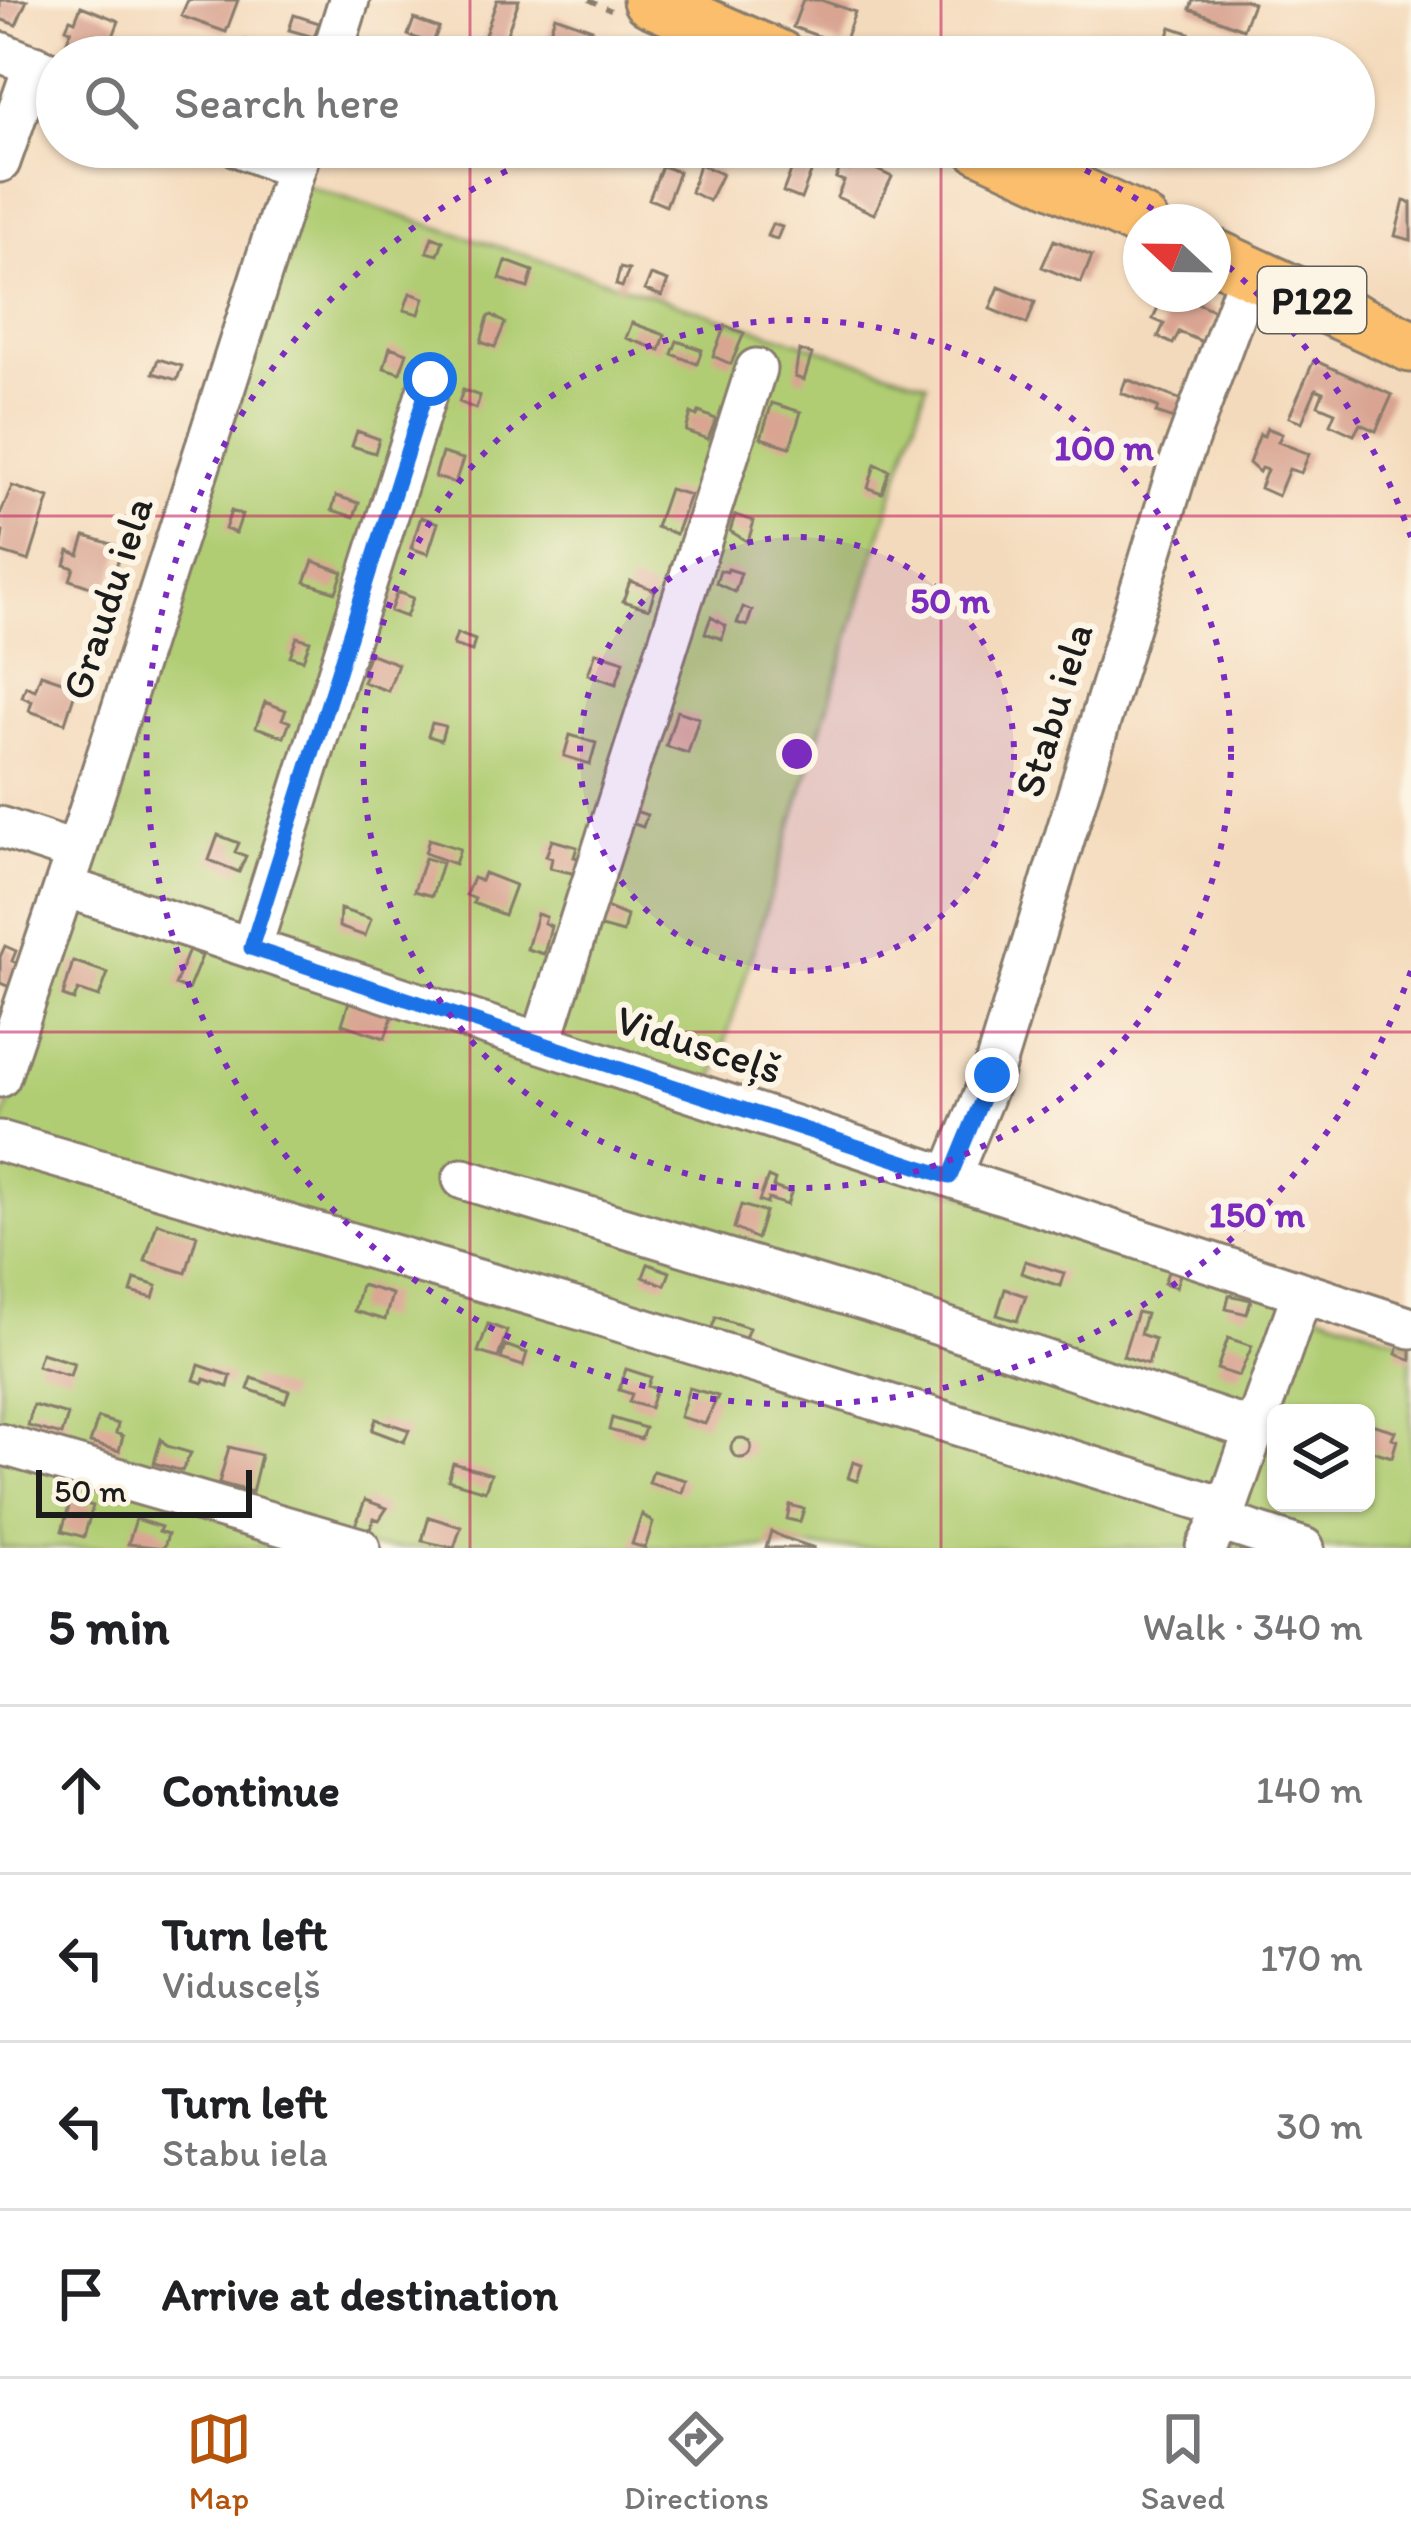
<!DOCTYPE html>
<meta charset="utf-8">
<style>
:root{--surface:#fff;--page:#f2f2f2;--text:#202124;--muted:#757577;--line:#e0e0e0;--accent:#b45309}
body{margin:0;font-family:Itim,sans-serif;background:var(--page);color:var(--text)}
.controls{position:absolute;right:36px;bottom:36px;display:grid;overflow:hidden;border-radius:18px;box-shadow:0 3px 9px #0004}
.controls button{width:108px;height:108px;display:grid;place-items:center;padding:0;border:0;border-bottom:3px solid var(--line);background:var(--surface);color:var(--text);font:60px sans-serif}
.compass{position:absolute;left:1123px;top:204px;width:108px;height:108px;border-radius:50%;background:var(--surface);box-shadow:0 3px 9px #0004;rotate:292deg}
.scale{position:absolute;left:36px;bottom:30px;width:216px;box-sizing:border-box;padding-left:12px;border:6px solid #1c1c1c;border-top:0;font-size:33px;line-height:42px;white-space:nowrap;color:#1c1c1c;-webkit-text-stroke:9px #fcf5e5;paint-order:stroke}
.stop{position:absolute;width:36px;height:36px;margin:-27px;border:9px solid #1a73e8;border-radius:50%;background:#fff}
.stop.end{background:#1a73e8;border-color:#fff;box-shadow:0 3px 12px #0008}
.list{margin:0;padding:0;list-style:none}
h2{display:flex;justify-content:space-between;align-items:center;height:156px;margin:0;padding:0 48px;font-size:51px}
h2 small{font-size:39px;font-weight:400;color:var(--muted)}
.list li{display:grid;grid-template-columns:78px 1fr auto;gap:36px;align-items:center;box-sizing:border-box;height:168px;padding:0 48px;border-top:3px solid var(--line)}
.list b{display:block;font-size:45px;white-space:nowrap}
.list p{margin:0;font-size:39px;white-space:nowrap;color:var(--muted)}
.list em{font-size:39px;font-style:normal;color:var(--muted)}
.icon{flex:none;width:66px;height:66px;fill:none;stroke:currentColor;stroke-width:2;stroke-linecap:round;stroke-linejoin:round}
.map{position:relative;flex:none;width:1411px;height:1548px;overflow:hidden}
.search{position:absolute;background:var(--surface);box-shadow:0 3px 9px #0004;left:36px;right:36px;top:36px;height:132px;display:flex;align-items:center;gap:30px;box-sizing:border-box;padding:0 42px;border-radius:66px;color:var(--muted);font-size:45px}
.sheet{height:828px;background:var(--surface)}
nav{display:flex;justify-content:space-around;align-items:center;box-sizing:border-box;height:168px;border-top:3px solid var(--line);background:var(--surface);font-size:33px;color:var(--muted)}
nav a{display:grid;justify-items:center;gap:6px}
nav .on{color:var(--accent)}
.map>svg:first-child{display:block}
</style>
<div class="map">
<svg width="1411" height="1548" viewBox="0 0 1411 1548">
<rect width="100%" height="100%" fill="#fcf5e5"/>
<filter id="ink" filterUnits="userSpaceOnUse"><feTurbulence type="fractalNoise" baseFrequency=".00833" numOctaves="2"/><feDisplacementMap in="SourceGraphic" scale="24" xChannelSelector="R" yChannelSelector="G"/><feConvolveMatrix kernelMatrix="1 2 1 2 8 2 1 2 1" color-interpolation-filters="sRGB"/></filter>
<filter id="wash" filterUnits="userSpaceOnUse"><feTurbulence type="fractalNoise" baseFrequency=".004" numOctaves="4" result="noise"/><feDisplacementMap in="SourceGraphic" scale="48" xChannelSelector="R" yChannelSelector="G"/><feGaussianBlur stdDeviation="2.7" result="paint"/><feColorMatrix in="noise" values="0 0 0 0 0 0 0 0 0 0 0 0 0 0 0 0 0 1.4 0 .05"/><feComposite in="paint" operator="in"/></filter>
<g filter="url(#wash)">
<rect width="100%" height="100%" fill="#f4dabc"/>
<path fill="#b0cd73" stroke="#667448" stroke-width="3" fill-rule="evenodd" d="M 298,183 L 927,383 L 705,1108 L 1411,1343 L 1411,1548 L 0,1548 L 0,1132 ZM 1276,1413 L 1366,1413 L 1366,1503 L 1276,1503 Z"/>
<g id="blocks">
<path fill="#d9a492" d="M 0,0 L 27,0 L 16,25 L 0,19 Z
M 188,0 L 238,0 L 226,32 L 181,16 Z
M 497,0 L 519,0 L 499,56 L 480,49 Z
M 803,0 L 821,0 L 855,12 L 843,45 L 793,27 Z
M 1193,0 L 1245,0 L 1253,3 L 1243,29 L 1190,9 Z
M 81,6 L 119,21 L 105,57 L 66,44 L 71,30 L 66,28 L 70,19 L 75,21 Z
M 294,15 L 319,23 L 314,37 L 289,30 Z
M 555,16 L 592,29 L 582,57 L 565,52 L 563,57 L 541,57 Z
M 414,19 L 439,28 L 432,44 L 408,35 Z
M 1171,27 L 1189,33 L 1181,54 L 1164,48 Z
M 246,40 L 285,53 L 283,57 L 240,57 Z
M 800,147 L 819,151 L 801,199 L 783,192 Z
M 854,159 L 892,177 L 874,214 L 837,197 L 844,181 L 836,178 L 841,166 L 850,170 Z
M 699,164 L 722,174 L 709,201 L 691,192 Z
M 662,166 L 679,172 L 666,206 L 649,199 Z
M 1404,201 L 1411,203 L 1411,240 L 1395,236 Z
M 772,224 L 782,227 L 777,239 L 767,236 Z
M 432,237 L 443,241 L 438,255 L 427,252 Z
M 1054,240 L 1092,256 L 1081,283 L 1042,267 Z
M 506,261 L 533,271 L 528,288 L 500,279 Z
M 620,268 L 629,270 L 622,287 L 616,285 Z
M 651,275 L 668,281 L 662,296 L 645,290 Z
M 999,287 L 1035,302 L 1027,324 L 990,309 Z
M 410,293 L 424,298 L 419,314 L 404,310 Z
M 1164,294 L 1178,294 L 1217,312 L 1203,342 L 1179,332 L 1173,344 L 1158,337 L 1164,324 L 1153,319 Z
M 492,315 L 505,323 L 495,347 L 481,342 L 488,317 Z
M 632,323 L 665,335 L 660,350 L 626,338 Z
M 725,326 L 744,333 L 731,364 L 713,356 Z
M 677,341 L 702,350 L 697,364 L 672,354 Z
M 390,347 L 407,353 L 400,373 L 384,368 Z
M 799,350 L 812,354 L 804,380 L 795,377 Z
M 158,359 L 182,366 L 177,380 L 153,373 Z
M 1314,360 L 1392,395 L 1376,431 L 1360,424 L 1354,435 L 1330,424 L 1335,412 L 1318,405 L 1323,392 L 1316,389 L 1302,422 L 1289,417 Z
M 1126,379 L 1184,401 L 1177,420 L 1156,413 L 1158,407 L 1121,393 Z
M 463,390 L 480,396 L 476,409 L 459,402 Z
M 772,403 L 801,412 L 790,447 L 761,438 Z
M 699,412 L 716,419 L 708,439 L 686,431 L 691,413 L 697,416 Z
M 1267,428 L 1282,434 L 1278,442 L 1309,454 L 1301,473 L 1289,469 L 1278,496 L 1260,488 L 1267,470 L 1261,468 L 1259,472 L 1249,463 L 1260,434 L 1264,436 Z
M 357,431 L 379,439 L 375,453 L 352,446 Z
M 442,453 L 463,459 L 455,483 L 435,477 Z
M 875,464 L 889,470 L 882,493 L 868,488 Z
M 12,486 L 49,498 L 29,561 L 0,552 L 3,532 L 0,531 L 0,515 Z
M 669,489 L 690,495 L 676,534 L 656,527 Z
M 336,496 L 359,503 L 354,517 L 332,510 Z
M 231,511 L 242,515 L 236,533 L 225,529 Z
M 735,515 L 754,521 L 748,542 L 730,531 Z
M 421,517 L 438,523 L 428,554 L 411,548 Z
M 85,536 L 122,547 L 108,593 L 70,580 L 74,568 L 65,565 L 69,551 L 79,555 Z
M 313,561 L 343,572 L 336,592 L 305,582 Z
M 728,569 L 741,573 L 735,592 L 716,583 L 720,570 L 727,572 Z
M 630,581 L 655,590 L 649,609 L 623,601 Z
M 397,592 L 413,598 L 406,617 L 390,611 Z
M 743,607 L 752,611 L 747,626 L 737,623 Z
M 711,617 L 726,626 L 722,639 L 705,633 Z
M 457,633 L 475,640 L 472,651 L 453,645 Z
M 297,637 L 310,641 L 303,660 L 290,656 Z
M 596,652 L 624,661 L 616,684 L 588,674 Z
M 369,653 L 398,664 L 388,691 L 363,682 L 366,675 L 361,673 Z
M 41,674 L 77,686 L 65,723 L 29,711 L 32,701 L 22,697 L 26,686 L 35,690 Z
M 265,702 L 286,710 L 282,719 L 290,722 L 284,737 L 256,727 Z
M 677,711 L 699,718 L 688,753 L 666,746 Z
M 432,723 L 445,726 L 441,740 L 428,736 Z
M 570,735 L 596,743 L 590,764 L 564,756 Z
M 632,810 L 647,815 L 643,827 L 628,822 Z
M 218,835 L 239,843 L 235,852 L 246,856 L 239,872 L 209,860 Z
M 429,839 L 460,849 L 455,864 L 425,853 Z
M 552,840 L 577,847 L 574,857 L 584,860 L 580,875 L 550,868 L 552,858 L 546,856 Z
M 425,858 L 442,863 L 432,896 L 414,891 Z
M 484,873 L 515,885 L 504,915 L 473,903 L 475,899 L 466,895 L 473,878 L 481,881 Z
M 601,905 L 627,916 L 623,933 L 593,925 Z
M 340,909 L 371,919 L 365,936 L 339,927 Z
M 537,914 L 546,917 L 544,923 L 551,926 L 544,954 L 527,949 Z
M 5,946 L 16,951 L 12,961 L 27,967 L 17,990 L 0,983 L 0,957 Z
M 189,950 L 202,956 L 188,990 L 175,985 Z
M 73,961 L 108,973 L 99,997 L 78,990 L 74,1000 L 63,996 Z
M 353,989 L 397,1003 L 385,1038 L 342,1024 Z
M 768,1177 L 775,1180 L 773,1187 L 791,1193 L 787,1205 L 768,1199 L 767,1204 L 759,1201 Z
M 741,1205 L 765,1212 L 757,1239 L 734,1228 Z
M 157,1223 L 197,1235 L 186,1273 L 145,1261 Z
M 1173,1258 L 1184,1262 L 1176,1287 L 1164,1283 Z
M 1025,1261 L 1064,1273 L 1060,1286 L 1021,1273 Z
M 648,1264 L 670,1272 L 665,1285 L 643,1277 Z
M 135,1279 L 157,1286 L 153,1298 L 131,1292 Z
M 361,1285 L 392,1294 L 385,1320 L 354,1311 Z
M 1005,1289 L 1026,1296 L 1017,1321 L 997,1315 Z
M 1229,1295 L 1251,1300 L 1247,1314 L 1226,1309 Z
M 1137,1312 L 1146,1314 L 1140,1334 L 1155,1339 L 1148,1364 L 1123,1356 Z
M 716,1317 L 749,1328 L 744,1341 L 711,1330 Z
M 488,1324 L 507,1331 L 498,1358 L 478,1352 Z
M 1228,1338 L 1252,1346 L 1239,1376 L 1217,1369 Z
M 1401,1341 L 1411,1348 L 1411,1360 L 1396,1354 Z
M 505,1345 L 527,1353 L 523,1366 L 501,1359 Z
M 41,1353 L 74,1363 L 70,1376 L 37,1366 Z
M 199,1365 L 231,1376 L 228,1387 L 204,1379 L 203,1383 L 194,1380 Z
M 626,1369 L 651,1377 L 648,1386 L 656,1389 L 650,1408 L 629,1402 L 632,1394 L 619,1390 Z
M 252,1378 L 289,1391 L 285,1402 L 248,1389 Z
M 689,1388 L 718,1396 L 705,1424 L 680,1417 Z
M 33,1405 L 68,1415 L 62,1435 L 28,1426 Z
M 98,1418 L 118,1424 L 116,1433 L 123,1436 L 119,1451 L 90,1443 Z
M 612,1418 L 645,1428 L 641,1439 L 609,1430 Z
M 376,1419 L 409,1430 L 404,1442 L 372,1430 Z
M 1371,1424 L 1395,1431 L 1392,1438 L 1397,1440 L 1392,1457 L 1366,1449 Z
M731 1448a10 10 0 1 1 20 0a10 10 0 1 1-20 0Z
M 161,1439 L 167,1446 L 191,1453 L 182,1471 L 154,1463 Z
M 229,1447 L 261,1455 L 252,1492 L 219,1483 Z
M 853,1462 L 862,1465 L 857,1481 L 848,1478 Z
M 453,1463 L 491,1474 L 485,1491 L 448,1480 Z
M 653,1471 L 686,1480 L 682,1493 L 649,1483 Z
M 71,1499 L 93,1506 L 84,1537 L 62,1531 Z
M 365,1500 L 387,1508 L 379,1520 L 374,1518 L 369,1532 L 355,1527 Z
M 790,1505 L 804,1509 L 800,1522 L 787,1519 Z
M 642,1514 L 653,1523 L 645,1548 L 632,1544 Z
M 429,1517 L 461,1527 L 454,1548 L 422,1541 Z
M 136,1519 L 161,1527 L 159,1531 L 168,1534 L 164,1548 L 128,1544 Z
M 771,1531 L 782,1537 L 815,1548 L 766,1548 Z"/>
</g>
</g>
<g filter="url(#ink)">
<use href="#blocks" fill-opacity="0" stroke="#887b6c" stroke-width="3"/>
<g fill="none" stroke-linecap="round" stroke-linejoin="round">
<g stroke="#887b6c" stroke-width="45">
<path id="minor" d="M 0,52 L 57,75
M 331,57 L 349,0
M 239,147 L 294,169
M 0,162 L 34,65
M 0,827 L 76,852
M 65,887 L 1411,1328
M 251,948 L 431,379
M 541,1043 L 756,369
M 0,1077 L 76,852 L 302,147
M 0,1141 L 592,1313 L 1227,1508
M 950,1177 L 992,1075 L 1178,467 L 1250,272
M 463,1179 L 867,1301 L 1254,1430
M 0,1444 L 360,1548
M 1220,1521 L 1304,1548
M 1206,1548 L 1227,1508 L 1302,1293"/>
</g>
<g stroke="#887b6c" stroke-width="57">
<path id="major" d="M 649,0 L 780,57
M 980,147 L 1142,222
M 1213,255 L 1411,346"/>
</g>
<path stroke="#887b6c" stroke-width="4.5" stroke-dasharray="9 9" stroke-linecap="butt" d="M 589,0 L 611,10
M 921,147 L 943,157"/>
<use href="#minor" stroke="#fff" stroke-width="39"/>
<use href="#major" stroke="#fabe6d" stroke-width="51"/>
</g>
</g>
<g fill="none" stroke-linecap="round" stroke-linejoin="round" filter="url(#ink)">
<path stroke="#1a73e8" stroke-width="15" d="M 430,379 L 251,948 L 950,1177 L 992,1075"/>
</g>
<path fill="none" stroke="#c2185b" stroke-width="3" stroke-opacity="0.55" d="M 470,0 L 470,57M 941,0 L 941,57M 470,147 L 470,1548M 941,147 L 941,1548M 0,516 L 1411,516M 0,1032 L 1411,1032"/>
<circle cx="797" cy="754" r="217" fill="#7b2cbf" fill-opacity=".12"/>
<g fill="none" stroke="#7b2cbf" stroke-width="6" stroke-dasharray="6 12">
<circle cx="797" cy="754" r="217"/>
<circle cx="797" cy="754" r="434"/>
<path d="M1411 971A651 651 0 1 1 558 148M1036 148A651 651 0 0 1 1170 221M1215 255A651 651 0 0 1 1411 537"/>
</g>
<g text-anchor="middle" dominant-baseline="central" stroke-width="12" stroke-linejoin="round" paint-order="stroke">
<rect fill="#fcf5e5" stroke="#5f5d58" stroke-width="3" x="1258" y="267" width="108" height="66" rx="9"/>
<g font-size="39" font-weight="bold" fill="#1c1c1c">
<text x="1312" y="300">P122</text>
</g>
<g font-size="42" fill="#1c1c1c" stroke="#fcf5e5">
<text transform="translate(107 598) rotate(-72)">Graudu iela</text>
<text transform="translate(1053 710) rotate(-73)">Stabu iela</text>
<text transform="translate(699 1044) rotate(18)">Vidusceļš</text>
</g>
</g>
<circle cx="797" cy="754" r="18" fill="#7b2cbf" stroke="#fcf5e5" stroke-width="6"/>
<g font-size="36" text-anchor="middle" font-weight="bold" fill="#7b2cbf" stroke="#fcf5e5" stroke-width="12" stroke-linejoin="round" paint-order="stroke">
<text x="1104" y="460">100 m</text>
<text x="950" y="613">50 m</text>
<text x="1257" y="1227">150 m</text>
</g>
</svg>
<div class="controls">
<button><svg class="icon" aria-label="layers" viewBox="0 0 24 24"><path d="M12 4l9 5-9 5-9-5zM3 14l9 5 9-5"/></svg></button>
</div>
<svg class="compass" viewBox="-18 -18 36 36"><path d="M0-13l5 13h-10z" fill="#e53935"/><path d="M0 13l5-13h-10z" fill="#757577"/></svg>
<div class="scale">50 m</div>
<div class="stop" style="left:430px;top:379px"></div>
<div class="stop end" style="left:992px;top:1075px"></div>
<div class="search"><svg class="icon" aria-label="search" viewBox="0 0 24 24"><circle cx="10" cy="10" r="6"/><path d="M15 15l6 6"/></svg>Search here</div>
</div>
<section class="sheet">
<h2>5 min<small>Walk · 340 m</small></h2>
<ul class="list">
<li><svg class="icon" aria-label="ahead" viewBox="0 0 24 24"><path d="M12 20V5M6 11l6-6 6 6"/></svg><div><b>Continue</b></div><em>140 m</em></li>
<li><svg class="icon" aria-label="left" viewBox="0 0 24 24"><path d="M17 20v-9H6M10 6l-5 5 5 5"/></svg><div><b>Turn left</b><p>Vidusceļš</p></div><em>170 m</em></li>
<li><svg class="icon" aria-label="left" viewBox="0 0 24 24"><path d="M17 20v-9H6M10 6l-5 5 5 5"/></svg><div><b>Turn left</b><p>Stabu iela</p></div><em>30 m</em></li>
<li><svg class="icon" aria-label="arrive" viewBox="0 0 24 24"><path d="M6 21V4h12l-3 4 3 4H6"/></svg><div><b>Arrive at destination</b></div></li>
</ul>
</section>
<nav>
<a class="on"><svg class="icon" aria-label="map" viewBox="0 0 24 24"><path d="M3 6l6-2 6 2 6-2v14l-6 2-6-2-6 2zM9 4v14M15 6v14"/></svg>Map</a>
<a><svg class="icon" aria-label="directions" viewBox="0 0 24 24"><path d="M12 3l9 9-9 9-9-9zM9 14v-3h6M13 9l2 2-2 2"/></svg>Directions</a>
<a><svg class="icon" aria-label="saved" viewBox="0 0 24 24"><path d="M7 4h10v16l-5-4-5 4z"/></svg>Saved</a>
</nav>
